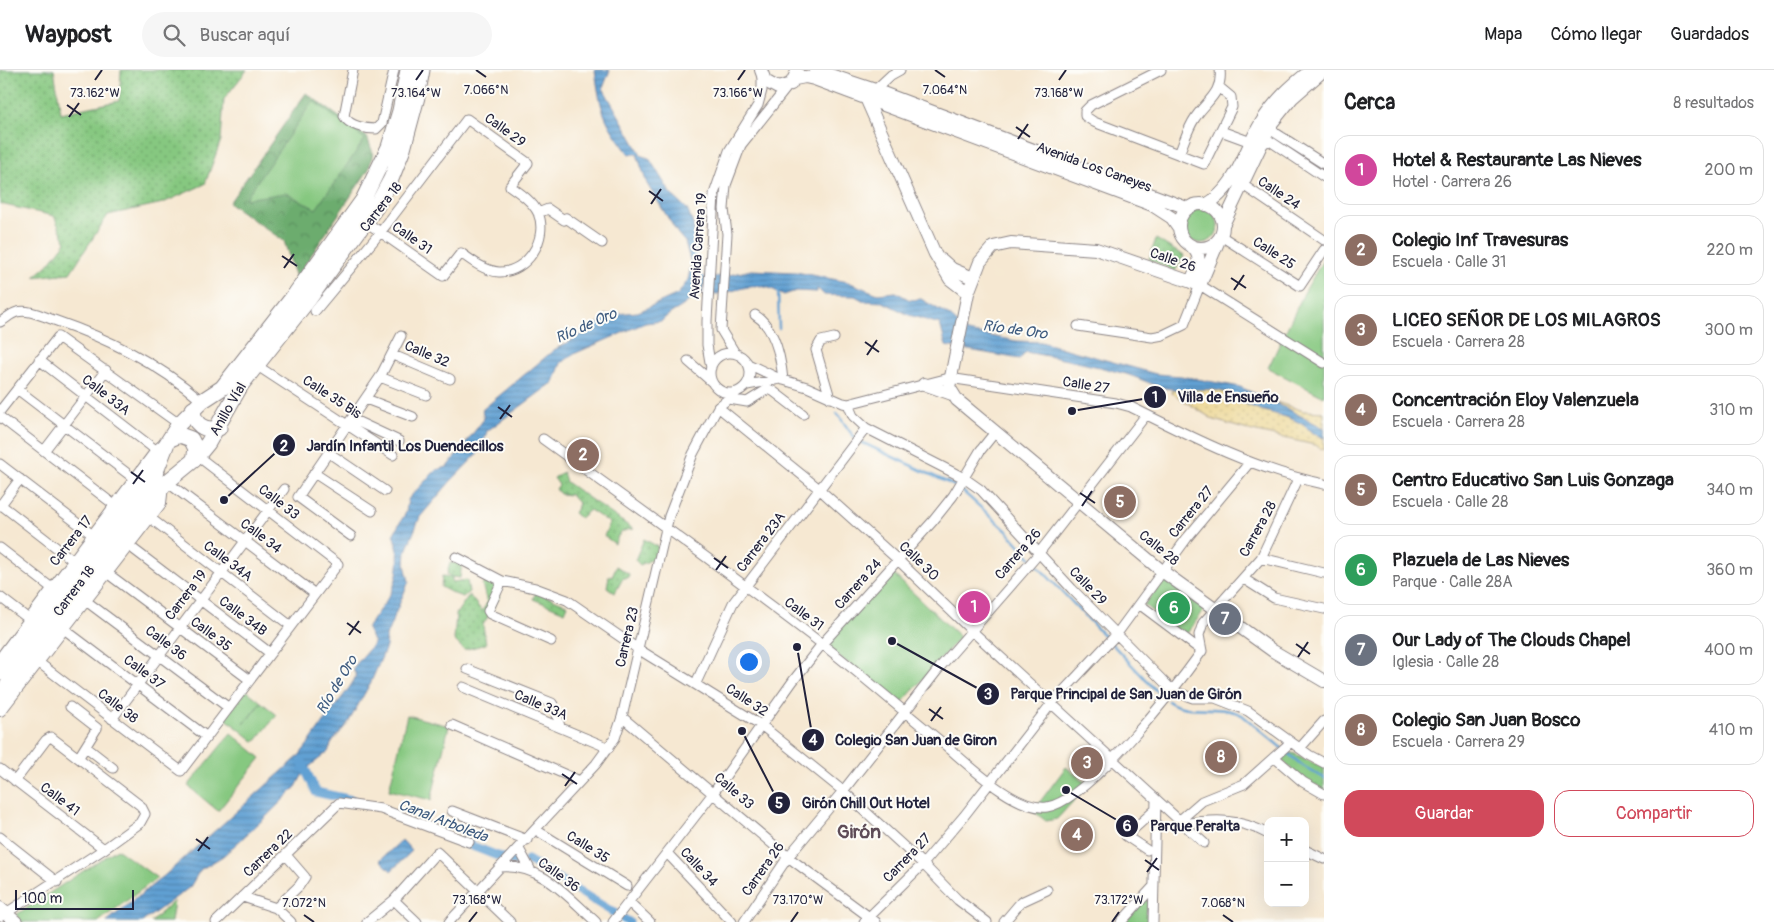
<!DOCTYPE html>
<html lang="es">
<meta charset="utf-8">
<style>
:root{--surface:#fff;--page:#f6f6f6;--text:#202124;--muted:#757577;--line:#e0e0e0;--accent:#d1495b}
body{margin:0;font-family:Pangolin,sans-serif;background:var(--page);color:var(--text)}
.controls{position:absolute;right:15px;bottom:15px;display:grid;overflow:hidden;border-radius:10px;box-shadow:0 5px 20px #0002}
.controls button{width:45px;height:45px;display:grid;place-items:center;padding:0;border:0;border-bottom:1px solid var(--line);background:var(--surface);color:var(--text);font:25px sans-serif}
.scale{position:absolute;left:15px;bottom:12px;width:119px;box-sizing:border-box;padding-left:5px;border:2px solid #22223b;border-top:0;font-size:14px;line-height:18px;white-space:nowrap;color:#22223b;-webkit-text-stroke:4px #fdfcf7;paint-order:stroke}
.you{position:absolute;left:748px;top:591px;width:18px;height:18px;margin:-12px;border:4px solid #fff;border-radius:50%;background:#1a73e8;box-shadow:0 0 0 8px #1a73e833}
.badge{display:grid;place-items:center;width:32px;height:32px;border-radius:50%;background:var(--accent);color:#fff;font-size:16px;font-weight:700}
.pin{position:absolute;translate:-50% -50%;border:2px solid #fff;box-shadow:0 1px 5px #0006}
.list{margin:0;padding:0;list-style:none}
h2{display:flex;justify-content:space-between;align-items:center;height:65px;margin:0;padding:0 20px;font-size:21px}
h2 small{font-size:16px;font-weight:400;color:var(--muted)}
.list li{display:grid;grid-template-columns:32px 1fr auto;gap:15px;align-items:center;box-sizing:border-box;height:70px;margin:0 10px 10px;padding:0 10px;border:1px solid var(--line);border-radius:15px}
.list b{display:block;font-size:19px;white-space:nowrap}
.list p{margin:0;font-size:16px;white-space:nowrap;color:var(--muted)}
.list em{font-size:16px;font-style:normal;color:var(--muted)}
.actions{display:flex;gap:10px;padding:15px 20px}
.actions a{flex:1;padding:11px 0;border:1px solid var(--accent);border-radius:15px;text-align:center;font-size:18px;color:var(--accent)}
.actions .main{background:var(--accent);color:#fff}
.icon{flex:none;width:28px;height:28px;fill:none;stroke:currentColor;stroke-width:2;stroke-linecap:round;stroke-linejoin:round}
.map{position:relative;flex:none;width:1324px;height:852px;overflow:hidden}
header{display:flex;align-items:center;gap:30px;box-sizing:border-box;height:70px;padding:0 25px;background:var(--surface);border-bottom:1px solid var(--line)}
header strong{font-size:24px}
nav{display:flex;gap:28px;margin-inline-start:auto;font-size:18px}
.search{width:350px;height:45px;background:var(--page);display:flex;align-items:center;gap:12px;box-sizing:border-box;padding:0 18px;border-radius:28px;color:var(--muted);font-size:19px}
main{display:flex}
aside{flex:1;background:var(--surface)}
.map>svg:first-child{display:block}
</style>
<header>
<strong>Waypost</strong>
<div class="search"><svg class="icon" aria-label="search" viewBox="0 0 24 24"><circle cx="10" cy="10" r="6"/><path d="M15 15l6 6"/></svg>Buscar aquí</div>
<nav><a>Mapa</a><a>Cómo llegar</a><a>Guardados</a></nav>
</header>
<main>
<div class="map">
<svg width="1324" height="852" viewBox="0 0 1324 852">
<defs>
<pattern id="grass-dots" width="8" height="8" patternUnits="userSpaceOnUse" patternTransform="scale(1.25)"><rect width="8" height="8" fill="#86c880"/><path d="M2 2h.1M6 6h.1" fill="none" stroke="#6da26a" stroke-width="1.8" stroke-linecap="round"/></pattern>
<pattern id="forest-crowns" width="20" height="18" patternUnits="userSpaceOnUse" patternTransform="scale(1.25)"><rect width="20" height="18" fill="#6cac6e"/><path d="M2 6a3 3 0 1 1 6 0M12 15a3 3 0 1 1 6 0" fill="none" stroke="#588c5c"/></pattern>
<pattern id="sand-dots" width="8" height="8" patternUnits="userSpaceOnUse" patternTransform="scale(1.25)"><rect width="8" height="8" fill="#eeda9e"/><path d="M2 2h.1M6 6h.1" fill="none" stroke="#ccbb89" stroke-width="1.8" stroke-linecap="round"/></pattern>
<pattern id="water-rules" width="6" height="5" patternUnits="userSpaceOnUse" patternTransform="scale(1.25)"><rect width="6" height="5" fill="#60a0d3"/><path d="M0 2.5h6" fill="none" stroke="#4f82ac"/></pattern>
</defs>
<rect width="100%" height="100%" fill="#fdfcf7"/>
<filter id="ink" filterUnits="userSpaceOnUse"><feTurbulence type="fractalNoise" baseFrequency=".02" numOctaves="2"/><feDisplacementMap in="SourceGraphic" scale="10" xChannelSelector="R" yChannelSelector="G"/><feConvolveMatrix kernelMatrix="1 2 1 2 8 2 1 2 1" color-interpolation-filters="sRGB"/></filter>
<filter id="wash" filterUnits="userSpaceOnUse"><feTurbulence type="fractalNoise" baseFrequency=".0096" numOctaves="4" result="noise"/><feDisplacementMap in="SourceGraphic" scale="20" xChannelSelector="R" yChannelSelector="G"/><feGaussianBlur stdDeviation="1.12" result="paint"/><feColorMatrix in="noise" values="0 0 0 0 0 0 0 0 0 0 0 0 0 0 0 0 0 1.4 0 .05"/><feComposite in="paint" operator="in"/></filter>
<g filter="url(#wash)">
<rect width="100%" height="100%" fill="#f6e8d2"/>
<path fill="url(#grass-dots)" stroke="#54755e" d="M 0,0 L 54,0 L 61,43 L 119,31 L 121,0 L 247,0 L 224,29 L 221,70 L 205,114 L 163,133 L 108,145 L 70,203 L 34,207 L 48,195 L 66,172 L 54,146 L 0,134 Z
M 1156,169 L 1184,186 L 1175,201 L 1149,189 Z
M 563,402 L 566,412 L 633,459 C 622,460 618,463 615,474 L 604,466 L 610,453 L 590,440 L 580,448 L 574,443 L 579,434 L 571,425 L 560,424 L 556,419 L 559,415 L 554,408 Z
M 644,469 L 658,477 L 655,488 L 640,495 L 635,490 Z
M 450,493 L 462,493 L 460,508 L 452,507 L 452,512 L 467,510 L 469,522 L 463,527 L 454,524 L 441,517 L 442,506 L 452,507 L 447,504 Z
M 616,496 L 629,504 L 628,508 L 623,508 L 615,523 L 607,517 L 609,506 L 612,507 Z
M 491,511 L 500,526 L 483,555 L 486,574 L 464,580 L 454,570 L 456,544 L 469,525 L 482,541 L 487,533 L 482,514 Z
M 536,522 L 568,535 L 565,542 L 533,529 Z"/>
<path fill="url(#forest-crowns)" stroke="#476754" d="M 306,23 L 367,67 L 373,83 L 369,99 L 296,208 L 284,171 L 229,133 Z"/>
<path fill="url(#sand-dots)" stroke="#887e6c" d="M 1176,311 L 1244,322 L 1304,341 L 1324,342 L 1324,380 L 1315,375 L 1248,360 L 1214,350 L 1172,323 Z"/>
<path fill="#86c880" stroke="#54755e" d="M 313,31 L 365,69 L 316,139 L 286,123 L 245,129 Z
M1184 156a17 17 0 1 1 34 0a17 17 0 1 1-34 0Z
M 1324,188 L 1324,327 L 1268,298 L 1304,223 Z
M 891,502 L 960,567 L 900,635 L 825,575 Z
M 1165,508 L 1204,540 L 1185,566 L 1144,535 Z
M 246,620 L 261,632 L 244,654 L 261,632 L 277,645 L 255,672 L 225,648 Z
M 407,645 L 449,656 L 431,730 L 389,720 Z
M 231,663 L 261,688 L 218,741 L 188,716 Z
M 1284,682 C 1298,682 1309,693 1324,697 L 1324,722 L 1317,715 L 1309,714 L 1279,688 Z
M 1066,697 L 1088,715 L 1057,749 L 1046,751 L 1033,741 Z
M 117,779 L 157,808 L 98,852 L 22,852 L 16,845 Z
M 1149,825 L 1149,852 L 1125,852 Z
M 174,831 L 171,852 L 151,852 Z"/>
<path fill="url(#water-rules)" stroke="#416187" d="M 595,0 L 610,0 L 603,18 L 642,86 L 649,88 L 671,124 L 687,139 L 693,154 L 699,200 L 704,207 L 725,206 L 751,200 L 796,202 L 848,212 L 878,224 L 896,222 L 910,230 L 921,229 L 950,246 L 967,262 L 1017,271 L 1041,272 L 1156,304 L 1181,306 L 1240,317 L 1272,331 L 1324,358 L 1324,368 C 1313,365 1308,357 1298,352 C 1283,344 1264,343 1248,335 C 1241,332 1234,324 1225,322 C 1205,316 1186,322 1165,318 C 1151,315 1140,308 1126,304 C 1093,295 1060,288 1026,282 L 1020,289 L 946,276 L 940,254 L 909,245 L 883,232 L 864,231 L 855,226 L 824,225 L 817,218 L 817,222 L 796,221 L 784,225 C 778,222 771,218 765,217 C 744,212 718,231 699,222 L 695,223 C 687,238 672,239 662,251 L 645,253 L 576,283 L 561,293 L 554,312 L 487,361 L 481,380 L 450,412 L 420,447 L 406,481 L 405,495 L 409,511 L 386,566 L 386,577 L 371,612 L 348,653 L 332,672 L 328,682 L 305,700 L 296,717 L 269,744 L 223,786 L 200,800 L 190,817 L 142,852 L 106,852 L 164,806 L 298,687 C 312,670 323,652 336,635 C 344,625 350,618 356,606 L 353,598 L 374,573 L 367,559 C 373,547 382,538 389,526 C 399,510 402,482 393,465 L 406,442 L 408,429 L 436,400 L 447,397 L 484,349 L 482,340 L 554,280 L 594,258 L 605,245 L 638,242 L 678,224 L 688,210 L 691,194 L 685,172 L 678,164 L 647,114 L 637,84 L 629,84 C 603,50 601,42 595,0 Z
M 402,770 L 412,781 L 391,801 L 380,790 Z"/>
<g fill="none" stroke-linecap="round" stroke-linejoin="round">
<path stroke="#60a0d3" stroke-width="2.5" d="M 778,220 L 779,258
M 837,343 L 853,366 L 863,373 L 955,416
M 960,419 L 1007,461 L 1031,488
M 1034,492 L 1108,570
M 1112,574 L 1163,628
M 1168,631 C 1187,645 1217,633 1242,645 L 1303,696 L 1324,708"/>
<path stroke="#60a0d3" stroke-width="9" d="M 302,692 L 316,722 L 352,730
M 462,772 L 503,788
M 528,790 L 629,852
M 512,791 L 518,791"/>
</g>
</g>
<g filter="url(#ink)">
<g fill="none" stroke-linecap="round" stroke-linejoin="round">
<g stroke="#8c8586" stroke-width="11">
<path id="street" d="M 353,0 L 344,46 C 349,56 366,59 376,59 L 382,53 L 394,0
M 1161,0 L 1091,35 L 1085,41 L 1085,46 L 1094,52 L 1204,94 L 1232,37 L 1231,27 L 1219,17
M 875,20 L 891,5 L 900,0
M 1271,54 L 1274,62 L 1324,94
M 1221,61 L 1251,72
M 1260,74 L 1270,71 L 1324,107
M 1179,84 C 1184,72 1188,58 1195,48 C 1206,31 1223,23 1220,0
M 1243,115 L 1324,170
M 538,143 L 548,139 L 564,150 L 566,148 L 602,173
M 1221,166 L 1300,216 L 1324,180
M 315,241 L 374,170 L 386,155 L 467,49 L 528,93 L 510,116 C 520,123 533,132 538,143 C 549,168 527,203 499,202 C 485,201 472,191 461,183 L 443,206 L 366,152
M 755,245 C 775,257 781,289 783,310
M 0,252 C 6,249 10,244 17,242 C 29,239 42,246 54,250 C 109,269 158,293 202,331
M 1078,256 L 1152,267 L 1163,265 L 1184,255 L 1200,215 L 1324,293
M710 303a20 20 0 1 1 40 0a20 20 0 1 1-40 0Z
M 735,283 L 721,260 L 727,164 L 724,139 L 726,115 L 741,75 L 788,16
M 393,285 L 450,309
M 39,290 L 157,381
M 688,291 L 712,312
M 748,294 L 780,309 L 807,317 L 843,333 L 848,334 L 949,308 L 1116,333 L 1131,337 C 1193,368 1256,400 1324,414
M 256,295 L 393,385
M 711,298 L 707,275 L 707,251 L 714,124 L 729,81 L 758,35 L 762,20 L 762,7
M 380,307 L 426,325
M 747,315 L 780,309
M 17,319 L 136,410
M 830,328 L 816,280 L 821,271 L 834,268
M 366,329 L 413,347
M 729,329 L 747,332 L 768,319 L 773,321 L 803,344
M 848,334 L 853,346 L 866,358 L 964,408 L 981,420 L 1072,519 L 1173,621 L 1193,628 L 1215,628 L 1248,641 L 1309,685 L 1324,693
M 718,337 L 818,418 L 898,490 L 971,560 L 1204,773
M 0,341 L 58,267 L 179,354
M 0,347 L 117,437
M 352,349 L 399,371
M 543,369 C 636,436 730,503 822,574 C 863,606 903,641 944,674 C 968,694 1015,741 1047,737 C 1088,731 1177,616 1202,581 L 1199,565 L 1203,553 L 1261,488 L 1298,409
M 44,381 L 106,300
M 329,383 L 385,421
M 0,394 L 94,466
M 314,403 L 372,441
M 167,412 L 315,524
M 0,434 L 75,492
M 0,436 L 20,409
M 149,447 L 291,556
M 351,466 L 298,427 L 380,307 L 401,266
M 128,475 L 270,583
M 0,478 L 53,519
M 456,487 L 502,511 L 535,518 L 567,530 L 638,579 L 761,655 L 843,721 L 923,794 L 958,830 L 987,852
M 1261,488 L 1324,503
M 107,503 L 250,610
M 1244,509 L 1274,528 L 1324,539
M 502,511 L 488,541 L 490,544 L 551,571
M 0,527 L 30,550
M 86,531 L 229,638
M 1139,534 L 1202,581
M 64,559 L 207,667
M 38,592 L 181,701 L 338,494 L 204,391
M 467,599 L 552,633 L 556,640 L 560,657
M 696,613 L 733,533 L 866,358
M 463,617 L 609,678
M 70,637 L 97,658 L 79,687
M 622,647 L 788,787 L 876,852
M 112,649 L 284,419
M 452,655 L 580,711
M 86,677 L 113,698
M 1300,678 L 1324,651
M 1274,687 L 1303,712 L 1324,724
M 0,699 L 104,779
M 452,741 L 527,770
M 1179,751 L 1202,731 L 1244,714 L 1291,672
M 1183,754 C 1215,749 1238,748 1268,764
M 536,760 L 627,816
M 0,767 L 57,812
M 519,779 L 530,799
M 1147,780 L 1126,766 L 1156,739
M 1305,780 L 1324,789
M 667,783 L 732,852
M 500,797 C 541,793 568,827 596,852
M 243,827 L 276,838 L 291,852
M 394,830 L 417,852
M 629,832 L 650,852
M 276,838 L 299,816 L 305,807 L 286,785
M 0,847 L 104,779 L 140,753 L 145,744 L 141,736 L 51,667 L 46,670 L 15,711
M 216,852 L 339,733 L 381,739 L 469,772
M 367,852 L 394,830 L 437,782 L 510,852
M 449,852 L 596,694 L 615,668 L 622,647 L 669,446 L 693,384 L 718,337 L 737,322
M 613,852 L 714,722 L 793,611 L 822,574 L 933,451 L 953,426 L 980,381 L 996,361
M 744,852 L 788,787 L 843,721 L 940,597 L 1035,488 L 1146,345
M 864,852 L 923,794 L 964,746 L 1051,634 L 1116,565 L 1187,468 L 1250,392
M 1004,852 L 1021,832 L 1047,820
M 1121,852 L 1153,817
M 1153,852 L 1156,730"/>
</g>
<g stroke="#8c8586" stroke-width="14">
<path id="secondary" d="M 761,0 L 765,11 L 778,18 L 791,14 L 797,2
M 815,0 L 875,20 L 1187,138
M 795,9 L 805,7 L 814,9 L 1152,135 L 1172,148 L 1179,158
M 866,28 L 935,184 L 950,209 L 968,223
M1179 156a22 22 0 1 1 44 0a22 22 0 1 1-44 0Z
M 1206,135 C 1238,116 1243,82 1261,53 C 1274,31 1291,16 1311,0
M 1223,155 L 1271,54 L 1292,28 L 1324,0
M 1219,170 L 1200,215 L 1096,179 L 1011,173 L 993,177 L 980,192 L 968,223 L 949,317 L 957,330 L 1162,501 L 1273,581 L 1324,611
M 1191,176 C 1205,188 1196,197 1191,212
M 942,190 L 952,199 L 973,208
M 924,314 L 952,324
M 0,590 L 157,381 L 165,374
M 0,640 L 160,433 L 162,416
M 0,838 L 16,852"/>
</g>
<g stroke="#8c8586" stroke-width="17">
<path id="highway" d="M 193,339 C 193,354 204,362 219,358
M 170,369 L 180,365 L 191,369 L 196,379 L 194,390
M 0,603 L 155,404 L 167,373 L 179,354 L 202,331 L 222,318 L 296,223 L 363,130 L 389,77 L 400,41 L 408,0
M 0,625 L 146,435 L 167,412 L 194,390 L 208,373 L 241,315 L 309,229 L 376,137 L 391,109 L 403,79 L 417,27 L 422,0"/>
</g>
<use href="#street" stroke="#fff" stroke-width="9"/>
<use href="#secondary" stroke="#fff" stroke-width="12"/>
<use href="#highway" stroke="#fff" stroke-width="15"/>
</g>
</g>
<path fill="none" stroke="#22223b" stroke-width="2" d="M 476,0 L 486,7M 935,0 L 945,7M 95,10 L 102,0M 416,10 L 423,0M 738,10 L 745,0M 1059,10 L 1066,0M 67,35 L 81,45M 69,47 L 79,33M 1016,57 L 1030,67M 1018,69 L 1028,54M 649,121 L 663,131M 651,134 L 661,119M 282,186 L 297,196M 284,198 L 294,184M 1231,208 L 1246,218M 1234,220 L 1244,205M 865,272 L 879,282M 867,285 L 877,270M 498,337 L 512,347M 500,349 L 510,335M 131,402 L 145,412M 133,414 L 143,400M 1080,423 L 1095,433M 1082,436 L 1092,421M 714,488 L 728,498M 716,500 L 726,486M 347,553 L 361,563M 349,565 L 359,551M 1296,574 L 1310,584M 1298,587 L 1308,572M 929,639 L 943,649M 931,651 L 941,637M 562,704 L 577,714M 565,716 L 575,702M 196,769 L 210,779M 198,781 L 208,767M 1145,790 L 1159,800M 1147,802 L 1157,788M 304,845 L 314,852M 1223,845 L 1233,852M 469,852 L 477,842M 791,852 L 798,842M 1112,852 L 1119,842"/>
<g text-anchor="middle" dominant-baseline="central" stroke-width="4" stroke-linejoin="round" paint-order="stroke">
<g font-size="14" fill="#22223b" stroke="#fdfcf7">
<text transform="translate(505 60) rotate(36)">Calle 29</text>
<text transform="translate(1094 97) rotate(20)">Avenida Los Caneyes</text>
<text transform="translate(1279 123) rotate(34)">Calle 24</text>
<text transform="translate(381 137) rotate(-52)">Carrera 18</text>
<text transform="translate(412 168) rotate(35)">Calle 31</text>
<text transform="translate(698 176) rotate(-86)">Avenida Carrera 19</text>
<text transform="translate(1274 183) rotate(33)">Calle 25</text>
<text transform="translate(1173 190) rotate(19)">Calle 26</text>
<text transform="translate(427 284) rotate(23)">Calle 32</text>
<text transform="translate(1086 315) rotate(9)">Calle 27</text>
<text transform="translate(106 325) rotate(38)">Calle 33A</text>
<text transform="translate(332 327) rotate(33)">Calle 35 Bis</text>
<text transform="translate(228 339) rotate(-60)">Anillo Víal</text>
<text transform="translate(279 432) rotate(38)">Calle 33</text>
<text transform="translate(1191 442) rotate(-51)">Carrera 27</text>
<text transform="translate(1258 459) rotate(-61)">Carrera 28</text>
<text transform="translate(261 466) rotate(37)">Calle 34</text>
<text transform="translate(71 471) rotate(-52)">Carrera 17</text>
<text transform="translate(761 472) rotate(-53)">Carrera 23A</text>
<text transform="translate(1159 478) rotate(39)">Calle 28</text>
<text transform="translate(1018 484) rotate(-49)">Carrera 26</text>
<text transform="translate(228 491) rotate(37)">Calle 34A</text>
<text transform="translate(919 491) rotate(44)">Calle 30</text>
<text transform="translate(858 514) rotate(-48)">Carrera 24</text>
<text transform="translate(1088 516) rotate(46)">Calle 29</text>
<text transform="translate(74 521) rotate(-53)">Carrera 18</text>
<text transform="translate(186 525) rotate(-53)">Carrera 19</text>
<text transform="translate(804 544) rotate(37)">Calle 31</text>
<text transform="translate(243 546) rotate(37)">Calle 34B</text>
<text transform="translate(211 564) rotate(37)">Calle 35</text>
<text transform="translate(627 567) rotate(-77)">Carrera 23</text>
<text transform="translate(166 573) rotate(37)">Calle 36</text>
<text transform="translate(144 602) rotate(37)">Calle 37</text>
<text transform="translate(747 630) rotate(33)">Calle 32</text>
<text transform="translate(541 635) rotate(23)">Calle 33A</text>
<text transform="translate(118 636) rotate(38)">Calle 38</text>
<text transform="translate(734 721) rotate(41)">Calle 33</text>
<text transform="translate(60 729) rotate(37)">Calle 41</text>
<text transform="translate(588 777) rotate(32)">Calle 35</text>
<text transform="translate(268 783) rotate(-44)">Carrera 22</text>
<text transform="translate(907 788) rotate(-46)">Carrera 27</text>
<text transform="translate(699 797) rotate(47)">Calle 34</text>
<text transform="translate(763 799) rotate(-55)">Carrera 26</text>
<text transform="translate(559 805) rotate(36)">Calle 36</text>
</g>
<g font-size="15" font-style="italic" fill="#3e5b7f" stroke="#fdfcf7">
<text transform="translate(586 256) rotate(-24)">Río de Oro</text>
<text transform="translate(1015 260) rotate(8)">Río de Oro</text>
<text transform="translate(337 615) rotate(-59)">Río de Oro</text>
<text transform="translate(443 751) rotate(21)">Canal Arboleda</text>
</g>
<g font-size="19" font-weight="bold" fill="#5e4c57" stroke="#fdfcf7">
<text x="859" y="762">Girón</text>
</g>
</g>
<g font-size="12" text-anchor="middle" fill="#22223b" stroke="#fdfcf7" stroke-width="4" stroke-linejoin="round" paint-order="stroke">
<text x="945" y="24">7.064°N</text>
<text x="486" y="24">7.066°N</text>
<text x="95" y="27">73.162°W</text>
<text x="416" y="27">73.164°W</text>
<text x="738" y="27">73.166°W</text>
<text x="1059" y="27">73.168°W</text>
<text x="477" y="834">73.168°W</text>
<text x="798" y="834">73.170°W</text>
<text x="1119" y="834">73.172°W</text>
<text x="304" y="837">7.072°N</text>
<text x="1223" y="837">7.068°N</text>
</g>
<path fill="none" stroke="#22223b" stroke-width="2" d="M1072 341L1155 327M224 430L284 375M892 571L988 624M797 577L813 670M742 661L779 733M1066 720L1127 756"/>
<g fill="#22223b" stroke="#fdfcf7" stroke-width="2">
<circle cx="1072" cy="341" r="5"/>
<circle cx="224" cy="430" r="5"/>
<circle cx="892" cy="571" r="5"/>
<circle cx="797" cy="577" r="5"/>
<circle cx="742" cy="661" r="5"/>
<circle cx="1066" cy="720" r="5"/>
<circle cx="1155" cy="327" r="12"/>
<circle cx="284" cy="375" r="12"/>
<circle cx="988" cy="624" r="12"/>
<circle cx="813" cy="670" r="12"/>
<circle cx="779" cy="733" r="12"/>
<circle cx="1127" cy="756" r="12"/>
</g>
<g font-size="15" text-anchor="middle" font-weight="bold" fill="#fff">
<text x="1155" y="332">1</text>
<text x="284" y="381">2</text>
<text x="988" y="629">3</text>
<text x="813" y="675">4</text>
<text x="779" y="738">5</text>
<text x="1127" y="761">6</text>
</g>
<g font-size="15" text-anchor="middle" font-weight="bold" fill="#22223b" stroke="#fdfcf7" stroke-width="4" stroke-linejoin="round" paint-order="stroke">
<text x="1228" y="332">Villa de Ensueño</text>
<text x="405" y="381">Jardín Infantil Los Duendecillos</text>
<text x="1126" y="629">Parque Principal de San Juan de Girón</text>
<text x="916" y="675">Colegio San Juan de Giron</text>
<text x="866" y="738">Girón Chill Out Hotel</text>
<text x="1195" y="761">Parque Peralta</text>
</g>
</svg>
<div class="controls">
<button>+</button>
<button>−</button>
</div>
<div class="scale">100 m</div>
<div class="you"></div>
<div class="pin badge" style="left:974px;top:537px;background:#d1479c">1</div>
<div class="pin badge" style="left:583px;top:385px;background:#8d6e63">2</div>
<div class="pin badge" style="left:1087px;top:693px;background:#8d6e63">3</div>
<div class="pin badge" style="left:1077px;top:765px;background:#8d6e63">4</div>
<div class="pin badge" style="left:1120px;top:432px;background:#8d6e63">5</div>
<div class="pin badge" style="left:1174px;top:538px;background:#2e9e5b">6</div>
<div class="pin badge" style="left:1225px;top:549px;background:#6b7280">7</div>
<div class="pin badge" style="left:1221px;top:687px;background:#8d6e63">8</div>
</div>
<aside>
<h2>Cerca<small>8 resultados</small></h2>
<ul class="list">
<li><span class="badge" style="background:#d1479c">1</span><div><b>Hotel &amp; Restaurante Las Nieves</b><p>Hotel · Carrera 26</p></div><em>200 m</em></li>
<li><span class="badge" style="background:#8d6e63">2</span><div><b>Colegio Inf Travesuras</b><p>Escuela · Calle 31</p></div><em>220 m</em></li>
<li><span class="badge" style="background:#8d6e63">3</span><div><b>LICEO SEÑOR DE LOS MILAGROS</b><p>Escuela · Carrera 28</p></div><em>300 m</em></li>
<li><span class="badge" style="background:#8d6e63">4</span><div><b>Concentración Eloy Valenzuela</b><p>Escuela · Carrera 28</p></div><em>310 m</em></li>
<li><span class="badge" style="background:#8d6e63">5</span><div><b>Centro Educativo San Luis Gonzaga</b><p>Escuela · Calle 28</p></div><em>340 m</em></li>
<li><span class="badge" style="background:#2e9e5b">6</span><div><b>Plazuela de Las Nieves</b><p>Parque · Calle 28A</p></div><em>360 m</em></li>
<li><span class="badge" style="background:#6b7280">7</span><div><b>Our Lady of The Clouds Chapel</b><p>Iglesia · Calle 28</p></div><em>400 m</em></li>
<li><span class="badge" style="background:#8d6e63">8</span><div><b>Colegio San Juan Bosco</b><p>Escuela · Carrera 29</p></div><em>410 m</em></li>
</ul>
<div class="actions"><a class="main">Guardar</a><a>Compartir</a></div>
</aside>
</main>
